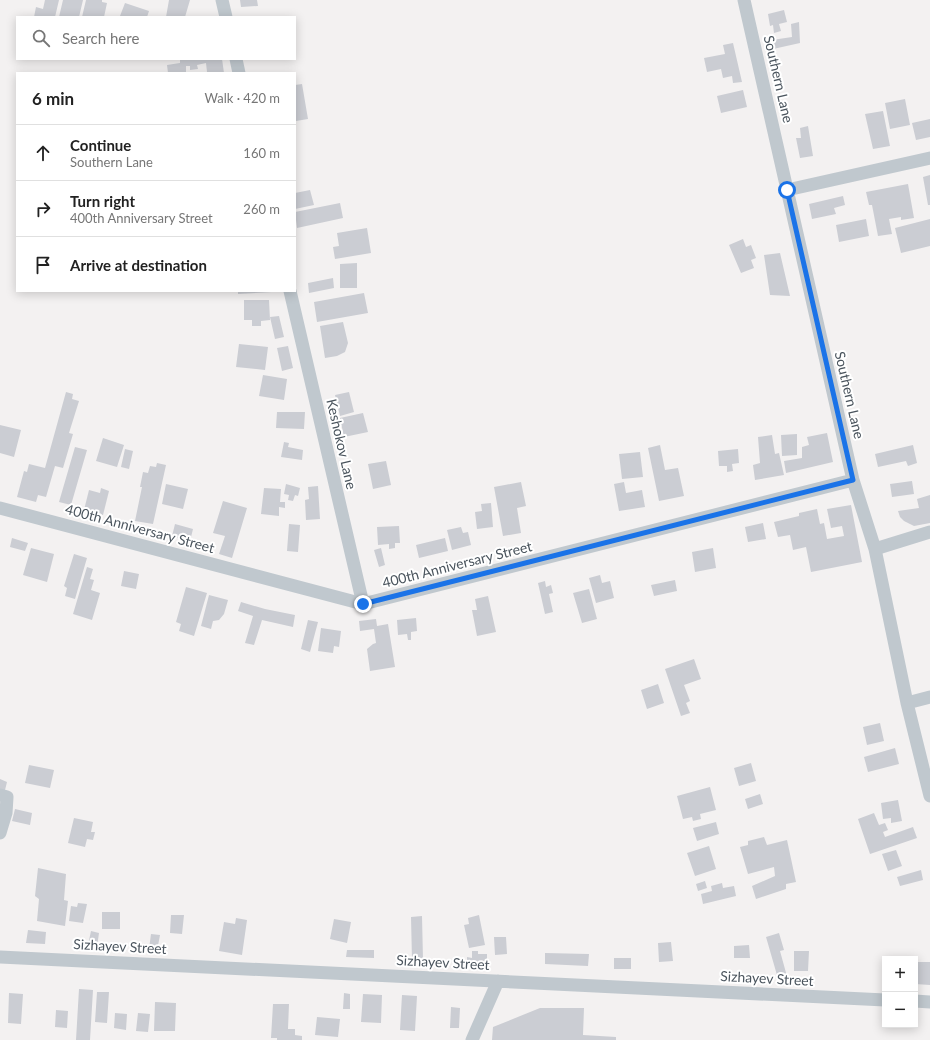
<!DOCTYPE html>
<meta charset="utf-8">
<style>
:root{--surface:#fff;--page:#f6f6f6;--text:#222;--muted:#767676;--line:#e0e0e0}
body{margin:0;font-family:Lato,sans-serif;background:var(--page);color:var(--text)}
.controls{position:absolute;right:12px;bottom:12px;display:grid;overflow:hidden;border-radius:0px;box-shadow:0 2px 10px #0003}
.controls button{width:36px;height:36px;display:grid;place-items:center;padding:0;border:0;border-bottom:1px solid var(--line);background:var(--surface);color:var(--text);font:20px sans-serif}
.stop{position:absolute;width:12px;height:12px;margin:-9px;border:3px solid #1a73e8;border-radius:50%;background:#fff}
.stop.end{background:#1a73e8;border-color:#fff;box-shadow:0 1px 4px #0008}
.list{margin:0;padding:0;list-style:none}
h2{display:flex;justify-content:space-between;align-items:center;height:52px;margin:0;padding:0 16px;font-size:17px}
h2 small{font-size:13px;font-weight:400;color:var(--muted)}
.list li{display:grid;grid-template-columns:26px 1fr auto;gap:12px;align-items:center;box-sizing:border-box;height:56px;padding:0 16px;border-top:1px solid var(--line)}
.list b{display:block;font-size:15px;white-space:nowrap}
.list p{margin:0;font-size:13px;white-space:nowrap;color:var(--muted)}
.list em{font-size:13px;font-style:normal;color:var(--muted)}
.icon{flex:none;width:22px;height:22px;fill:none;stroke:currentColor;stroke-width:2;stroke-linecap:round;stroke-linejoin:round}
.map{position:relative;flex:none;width:930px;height:1040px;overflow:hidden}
.search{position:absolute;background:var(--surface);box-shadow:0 2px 10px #0003;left:16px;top:16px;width:280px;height:44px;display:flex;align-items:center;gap:10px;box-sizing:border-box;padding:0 14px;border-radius:0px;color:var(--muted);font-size:15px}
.panel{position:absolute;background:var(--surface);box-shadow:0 2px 10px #0003;left:16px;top:72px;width:280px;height:220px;border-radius:0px}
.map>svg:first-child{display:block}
</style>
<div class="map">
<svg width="930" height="1040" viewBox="0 0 930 1040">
<rect width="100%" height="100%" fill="#f3f1f1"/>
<path fill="#cbcdd3" d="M 45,0 L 59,0 L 55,17 L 34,17 L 36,7 L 43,9 Z
M 63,0 L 83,0 L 79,17 L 59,17 Z
M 86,0 L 102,0 L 102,2 L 107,3 L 104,17 L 82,17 Z
M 169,0 L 190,0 L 185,17 L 166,17 Z
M 240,0 L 257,0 L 258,6 L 241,7 Z
M 125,3 L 149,11 L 147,17 L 120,16 Z
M 784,10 L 787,22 L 779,24 L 781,31 L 774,33 L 773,25 L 770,26 L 768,14 Z
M 799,22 L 800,43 L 773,49 L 772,40 L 792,37 L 791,24 Z
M 733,43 L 742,82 L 733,83 L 732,76 L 723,78 L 721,69 L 707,72 L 704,58 L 725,54 L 723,45 Z
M 180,59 L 222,59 L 224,73 L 207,72 L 206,63 L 197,65 L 198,69 L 190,70 L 190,66 L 186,66 L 186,73 L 168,73 L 167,65 L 180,63 Z
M 302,84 L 308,119 L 296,121 L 295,85 Z
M 743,90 L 747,107 L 721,113 L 717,96 Z
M 905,99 L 910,125 L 890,129 L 885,103 Z
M 883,111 L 890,146 L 873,149 L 865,114 Z
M 930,119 L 930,137 L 916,140 L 912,123 Z
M 808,126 L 813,156 L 800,158 L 796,138 L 801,138 L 800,128 Z
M 930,175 L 930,205 L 928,205 L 923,177 Z
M 908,184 L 914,218 L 901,220 L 901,217 L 889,219 L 892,234 L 878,236 L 872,205 L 869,205 L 866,192 Z
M 310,190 L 314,205 L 295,209 L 295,193 Z
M 843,196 L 845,205 L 834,208 L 836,214 L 812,219 L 809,204 Z
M 340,203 L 343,218 L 297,228 L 295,212 Z
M 866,219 L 869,236 L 839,242 L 836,225 Z
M 930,219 L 930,246 L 901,253 L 895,228 Z
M 367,228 L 371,253 L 335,259 L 333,247 L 339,246 L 337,233 Z
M 743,239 L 746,247 L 751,245 L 756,258 L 751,260 L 754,268 L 741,273 L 729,245 Z
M 780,253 L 790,296 L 770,295 L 764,255 Z
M 357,263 L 357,288 L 340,288 L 340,264 Z
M 333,278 L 334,288 L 309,293 L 308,283 Z
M 238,291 L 272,291 L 272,292 L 238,294 Z
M 364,293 L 368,313 L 317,322 L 314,302 Z
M 244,300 L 269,300 L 270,320 L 261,321 L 261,326 L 252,326 L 252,320 L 244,320 Z
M 279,316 L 284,337 L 275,339 L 270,317 Z
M 343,322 L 348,343 L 345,352 L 337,356 L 325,358 L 320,326 Z
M 239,344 L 268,347 L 265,370 L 236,367 Z
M 288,346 L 293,368 L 282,371 L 277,348 Z
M 263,375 L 287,379 L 284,400 L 259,396 Z
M 66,392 L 73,394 L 72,399 L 79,401 L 69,433 L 73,434 L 63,468 L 55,466 L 46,497 L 38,495 L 36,502 L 17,497 L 24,471 L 27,472 L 29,464 L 45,468 Z
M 349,392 L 354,412 L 340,416 L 335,395 Z
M 277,412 L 305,412 L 304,429 L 276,428 Z
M 363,413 L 368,432 L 344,437 L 340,418 Z
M 0,425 L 21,430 L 14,457 L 0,453 Z
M 827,433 L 833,462 L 786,473 L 784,461 L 802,458 L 802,447 L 809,445 L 807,437 Z
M 797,434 L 797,455 L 782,456 L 781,435 Z
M 772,435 L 775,454 L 779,453 L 784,475 L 755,480 L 753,465 L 760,463 L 758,437 Z
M 103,438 L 124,445 L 117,467 L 96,461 Z
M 284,442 L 289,443 L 288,447 L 303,450 L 302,460 L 281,457 Z
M 660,445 L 665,470 L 678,468 L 684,496 L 659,501 L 648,448 Z
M 913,445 L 917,463 L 908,466 L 906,461 L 878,467 L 875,454 Z
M 75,447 L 87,450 L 71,505 L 59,502 Z
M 125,449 L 133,451 L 129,469 L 121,467 Z
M 738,449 L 739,463 L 732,464 L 733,471 L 727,472 L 727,466 L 719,466 L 718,451 Z
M 640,452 L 643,477 L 622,479 L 619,454 Z
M 386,461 L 391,485 L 373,489 L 368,464 Z
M 157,463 L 166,465 L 153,524 L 135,521 L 142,487 L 140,487 L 143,472 L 148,473 L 150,466 L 156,467 Z
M 912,481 L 914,494 L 892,497 L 890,484 Z
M 521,482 L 526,506 L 517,508 L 521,533 L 503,536 L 494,487 Z
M 624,482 L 626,493 L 642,490 L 645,507 L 619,511 L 614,484 Z
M 166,484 L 188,489 L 183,509 L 162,504 Z
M 286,484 L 300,488 L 298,496 L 295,495 L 293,501 L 288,500 L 289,495 L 284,494 Z
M 318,486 L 320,519 L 306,520 L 305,500 L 309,499 L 308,487 Z
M 101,488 L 109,491 L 103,515 L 84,510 L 89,490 L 100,493 Z
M 264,488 L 281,489 L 280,502 L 285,502 L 285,508 L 279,507 L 279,516 L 261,514 Z
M 930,495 L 930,523 L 914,526 L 904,521 L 900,517 L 898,511 L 919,508 L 917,499 Z
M 223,501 L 247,508 L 232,558 L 219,554 L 225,536 L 213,533 Z
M 491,503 L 493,527 L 477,529 L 475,512 L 482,511 L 481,504 Z
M 851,505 L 862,562 L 811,572 L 806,547 L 793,550 L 790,535 L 778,537 L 774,522 L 799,516 L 799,513 L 817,509 L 820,524 L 824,523 L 827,539 L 844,536 L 842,526 L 831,528 L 827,509 Z
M 763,523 L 766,539 L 748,542 L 745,527 Z
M 175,524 L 193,529 L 190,541 L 172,536 Z
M 289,524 L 300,525 L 298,552 L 287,551 Z
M 399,526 L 400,543 L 395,543 L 395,548 L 389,549 L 389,544 L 378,545 L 377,527 Z
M 461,527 L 463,533 L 468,532 L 471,545 L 452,550 L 447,530 Z
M 12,538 L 28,543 L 25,551 L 10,547 Z
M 445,538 L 448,551 L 419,558 L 416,545 Z
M 31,548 L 54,554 L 47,582 L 23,575 Z
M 381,548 L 385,565 L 379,567 L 374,550 Z
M 713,548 L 716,568 L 695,572 L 692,552 Z
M 74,554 L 87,558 L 75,599 L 65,596 L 67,588 L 64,586 Z
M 87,567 L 93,569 L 90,579 L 94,580 L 91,590 L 100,593 L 92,620 L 73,614 Z
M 124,571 L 139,574 L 136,589 L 121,586 Z
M 600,575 L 602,583 L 610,581 L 614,598 L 596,603 L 589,578 Z
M 675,580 L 677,591 L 654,596 L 651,585 Z
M 545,581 L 546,587 L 551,585 L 553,593 L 549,594 L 553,612 L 545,614 L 538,583 Z
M 186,587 L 207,593 L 194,636 L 179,631 L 181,624 L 176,622 Z
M 589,589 L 597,619 L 582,623 L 573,593 Z
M 209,595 L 228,600 L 224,614 L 219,620 L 213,621 L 211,629 L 201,626 Z
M 488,596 L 496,632 L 477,636 L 472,610 L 477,610 L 475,599 Z
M 241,602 L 265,609 L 295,615 L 293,627 L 262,620 L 254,645 L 245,643 L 253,616 L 238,611 Z
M 416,618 L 417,631 L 411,632 L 411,640 L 408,640 L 407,634 L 398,635 L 397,620 Z
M 376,619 L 377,626 L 388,624 L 395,667 L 370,671 L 367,649 L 373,644 L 376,643 L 374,629 L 360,631 L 359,621 Z
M 308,620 L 318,622 L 310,652 L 301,649 Z
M 321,628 L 341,631 L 339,647 L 334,646 L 333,653 L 318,651 Z
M 694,659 L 701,679 L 684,685 L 690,701 L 686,703 L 690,713 L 681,716 L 665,669 Z
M 658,684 L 664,703 L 647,709 L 641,690 Z
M 880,723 L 884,741 L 867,745 L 863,727 Z
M 895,748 L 899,764 L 868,772 L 864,757 Z
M 751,763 L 756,781 L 739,786 L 734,768 Z
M 29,765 L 54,770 L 50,788 L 25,783 Z
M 0,779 L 7,782 L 4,794 L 0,793 Z
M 710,787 L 716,810 L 700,814 L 701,819 L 693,821 L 692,817 L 683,819 L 677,796 Z
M 760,794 L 763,804 L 748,809 L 745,799 Z
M 898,800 L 902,821 L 891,823 L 891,818 L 883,819 L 881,803 Z
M 15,809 L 32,813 L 30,825 L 12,821 Z
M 874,813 L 879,825 L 885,823 L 888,830 L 883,832 L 885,837 L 913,827 L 917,838 L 870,854 L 858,819 Z
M 74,818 L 93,822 L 91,832 L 95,832 L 93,840 L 87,839 L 85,847 L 68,843 Z
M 716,822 L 719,834 L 697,841 L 693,828 Z
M 764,837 L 767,845 L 787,840 L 796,882 L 786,884 L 786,889 L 756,899 L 752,886 L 775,876 L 774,867 L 748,874 L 740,847 L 748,845 L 748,841 Z
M 709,846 L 716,869 L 695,876 L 687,853 Z
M 896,850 L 902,866 L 888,871 L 882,854 Z
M 38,868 L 66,874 L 64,900 L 68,901 L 65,926 L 37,921 L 39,899 L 35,896 Z
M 921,870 L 923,880 L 900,886 L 897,877 Z
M 705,881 L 707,888 L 698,891 L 696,884 Z
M 722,883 L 723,888 L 734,886 L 736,896 L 703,904 L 701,894 L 712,891 L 711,886 Z
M 78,903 L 87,904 L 83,923 L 69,921 L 71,906 L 77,907 Z
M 102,912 L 120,912 L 120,929 L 102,929 Z
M 171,915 L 184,915 L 182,934 L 170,933 Z
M 479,915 L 485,945 L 469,948 L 464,925 L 469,924 L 468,918 Z
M 422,916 L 423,960 L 412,960 L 411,917 Z
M 236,918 L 247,920 L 242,955 L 219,951 L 224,922 L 235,924 Z
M 334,919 L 351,922 L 347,943 L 330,939 Z
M 28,930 L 46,932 L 45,944 L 26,943 Z
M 91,931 L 99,933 L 97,947 L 88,945 Z
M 779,933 L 784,950 L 780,951 L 788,980 L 779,982 L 766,937 Z
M 151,934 L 160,935 L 157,951 L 149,949 Z
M 494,937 L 506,937 L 507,954 L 495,955 Z
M 671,942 L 673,961 L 659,962 L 658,943 Z
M 749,945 L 750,958 L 734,958 L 734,946 Z
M 347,950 L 374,950 L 374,958 L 346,957 Z
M 472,951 L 478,951 L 478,954 L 487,954 L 487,964 L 467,963 L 467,957 L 472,958 Z
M 794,951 L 809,951 L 808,971 L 794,971 Z
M 545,953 L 589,954 L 588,966 L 545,964 Z
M 614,958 L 631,958 L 631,969 L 614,969 Z
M 915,962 L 930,962 L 930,985 L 915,984 Z
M 79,989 L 93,990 L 90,1040 L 76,1040 Z
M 97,992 L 109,992 L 107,1023 L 95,1022 Z
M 9,993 L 23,994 L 21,1024 L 8,1023 Z
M 344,993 L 350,994 L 350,1009 L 343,1009 Z
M 363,994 L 382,995 L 381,1023 L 361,1022 Z
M 402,995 L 417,996 L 415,1031 L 400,1030 Z
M 155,1002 L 176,1003 L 175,1031 L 154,1031 Z
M 273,1004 L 289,1004 L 288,1029 L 295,1029 L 295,1035 L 302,1036 L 302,1040 L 277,1040 L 277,1038 L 271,1038 Z
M 451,1007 L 460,1008 L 459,1028 L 450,1028 Z
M 540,1008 L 584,1008 L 583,1035 L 616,1037 L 616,1040 L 492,1040 L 493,1027 Z
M 56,1010 L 68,1011 L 67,1028 L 55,1027 Z
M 115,1013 L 127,1014 L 126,1030 L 114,1028 Z
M 138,1013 L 150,1014 L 148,1032 L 136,1031 Z
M 317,1017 L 340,1019 L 338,1037 L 315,1035 Z"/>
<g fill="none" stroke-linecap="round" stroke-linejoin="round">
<path stroke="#c0c8ce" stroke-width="13" d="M 222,0 L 226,17
M 744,0 L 853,480 L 875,549 L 907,703 L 930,796
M 236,59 L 239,73
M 787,190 L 930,158
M 290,291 L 363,604
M 0,508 L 363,604 L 853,480
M 875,549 L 930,532
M 907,703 L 930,697
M 0,795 L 7,797 L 6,813 L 0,833
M 0,957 L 885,1000
M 915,1001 L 930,1002
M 472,1040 L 498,981"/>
</g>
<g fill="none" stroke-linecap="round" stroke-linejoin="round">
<path stroke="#1a73e8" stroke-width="5" d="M 363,604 L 853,480 L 787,190"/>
</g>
<g text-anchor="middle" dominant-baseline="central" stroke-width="4" stroke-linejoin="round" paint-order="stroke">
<g font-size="14" fill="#4a545d" stroke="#fff">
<text transform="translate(779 79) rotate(77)">Southern Lane</text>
<text transform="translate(850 395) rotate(77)">Southern Lane</text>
<text transform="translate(342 444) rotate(77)">Keshokov Lane</text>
<text transform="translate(140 528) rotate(15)">400th Anniversary Street</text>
<text transform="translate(457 564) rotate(-14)">400th Anniversary Street</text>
<text transform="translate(120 946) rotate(3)">Sizhayev Street</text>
<text transform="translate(443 962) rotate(3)">Sizhayev Street</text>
<text transform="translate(767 978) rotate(3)">Sizhayev Street</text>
</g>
</g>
</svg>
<div class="controls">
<button>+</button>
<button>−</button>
</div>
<div class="stop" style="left:787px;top:190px"></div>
<div class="stop end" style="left:363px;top:604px"></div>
<div class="search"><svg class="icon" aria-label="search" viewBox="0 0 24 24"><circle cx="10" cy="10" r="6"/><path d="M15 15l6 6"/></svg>Search here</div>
<section class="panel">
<h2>6 min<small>Walk · 420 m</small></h2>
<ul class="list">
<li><svg class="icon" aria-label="ahead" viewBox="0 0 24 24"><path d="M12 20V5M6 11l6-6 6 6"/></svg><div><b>Continue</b><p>Southern Lane</p></div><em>160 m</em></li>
<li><svg class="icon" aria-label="right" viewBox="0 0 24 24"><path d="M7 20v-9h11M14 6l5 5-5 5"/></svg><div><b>Turn right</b><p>400th Anniversary Street</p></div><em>260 m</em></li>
<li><svg class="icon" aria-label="arrive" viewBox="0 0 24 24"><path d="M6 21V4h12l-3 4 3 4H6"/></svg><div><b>Arrive at destination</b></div></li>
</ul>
</section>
</div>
